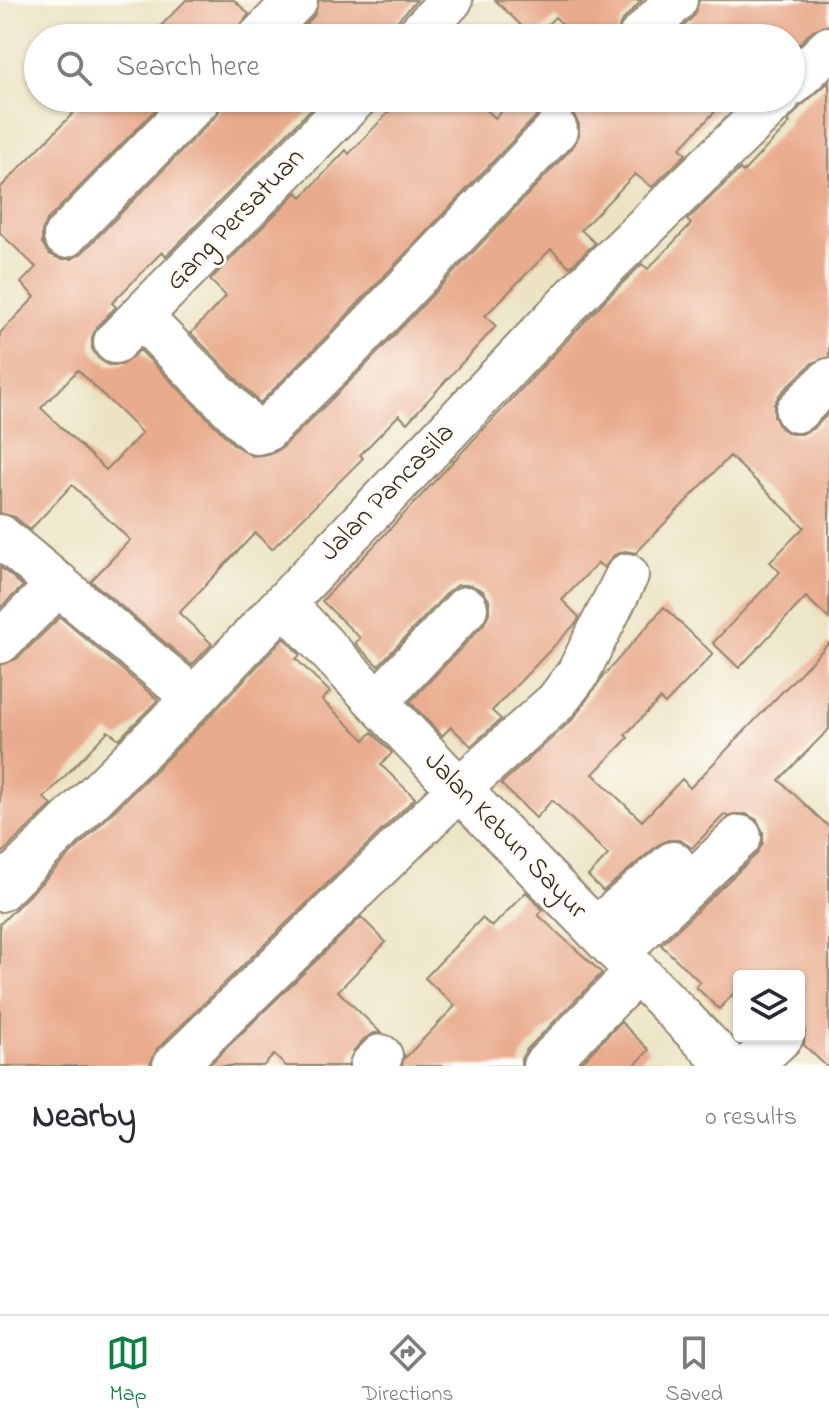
<!DOCTYPE html>
<style>
:root{--surface:#fff;--page:#f7f7f7;--text:#2b2b33;--muted:#7c7c81;--line:#e1e1e2;--accent:#0b8043}
body{margin:0;font-family:"Indie Flower",sans-serif;background:var(--page);color:var(--text)}
.controls{position:absolute;right:24px;bottom:24px;display:grid;overflow:hidden;border-radius:8px;box-shadow:0 2px 6px #0004}
.controls button{width:72px;height:72px;display:grid;place-items:center;padding:0;border:0;border-bottom:2px solid var(--line);background:var(--surface);color:var(--text);font:40px sans-serif}
.list{margin:0;padding:0;list-style:none}
h2{display:flex;justify-content:space-between;align-items:center;height:104px;margin:0;padding:0 32px;font-size:34px}
h2 small{font-size:26px;font-weight:400;color:var(--muted)}
.icon{flex:none;width:44px;height:44px;fill:none;stroke:currentColor;stroke-width:2;stroke-linecap:round;stroke-linejoin:round}
.map{position:relative;flex:none;width:829px;height:1066px;overflow:hidden}
.search{position:absolute;background:var(--surface);box-shadow:0 2px 6px #0004;left:24px;right:24px;top:24px;height:88px;display:flex;align-items:center;gap:20px;box-sizing:border-box;padding:0 28px;border-radius:44px;color:var(--muted);font-size:30px}
.sheet{height:248px;background:var(--surface)}
nav{display:flex;justify-content:space-around;align-items:center;box-sizing:border-box;height:112px;border-top:2px solid var(--line);background:var(--surface);font-size:22px;color:var(--muted)}
nav a{display:grid;justify-items:center;gap:4px}
nav .on{color:var(--accent)}
.map>svg:first-child{display:block}
</style>
<div class="map">
<svg width="829" height="1066" viewBox="0 0 829 1066">
<rect width="100%" height="100%" fill="#fdfcf7"/>
<filter id="ink" filterUnits="userSpaceOnUse"><feTurbulence type="fractalNoise" baseFrequency=".0125" numOctaves="2"/><feDisplacementMap in="SourceGraphic" scale="16" xChannelSelector="R" yChannelSelector="G"/><feConvolveMatrix kernelMatrix="1 2 1 2 8 2 1 2 1" color-interpolation-filters="sRGB"/></filter>
<filter id="wash" filterUnits="userSpaceOnUse"><feTurbulence type="fractalNoise" baseFrequency=".006" numOctaves="4" result="noise"/><feDisplacementMap in="SourceGraphic" scale="32" xChannelSelector="R" yChannelSelector="G"/><feGaussianBlur stdDeviation="1.8" result="paint"/><feColorMatrix in="noise" values="0 0 0 0 0 0 0 0 0 0 0 0 0 0 0 0 0 1.4 0 .05"/><feComposite in="paint" operator="in"/></filter>
<g filter="url(#wash)">
<rect width="100%" height="100%" fill="#ece3c3"/>
<g id="blocks">
<path fill="#e9ab8d" fill-rule="evenodd" d="M 186,0 L 234,0 L 249,14 L 236,31 L 236,38 L 149,38 Z
M 319,0 L 417,0 L 396,22 L 388,38 L 292,38 L 314,16 Z
M 495,0 L 642,0 L 621,22 L 616,38 L 577,38 L 555,17 L 534,38 Z
M 699,0 L 829,0 L 829,25 L 813,30 L 791,52 L 791,38 L 672,38 L 694,16 Z
M 829,82 L 829,357 L 812,363 L 780,394 L 774,404 L 774,416 L 780,428 L 791,434 L 802,434 L 814,428 L 829,413 L 829,619 L 806,597 L 739,668 L 713,643 L 780,572 L 770,562 L 804,527 L 730,456 L 636,553 L 625,551 L 614,555 L 604,568 L 598,563 L 562,600 L 579,617 L 577,622 L 492,711 L 501,719 L 471,746 L 451,727 L 442,736 L 410,702 L 484,624 L 489,613 L 489,600 L 483,591 L 471,585 L 458,585 L 449,591 L 378,666 L 355,643 L 360,638 L 322,601 L 605,300 L 642,264 L 648,269 L 691,224 L 687,220 L 740,169 L 743,172 L 790,123 L 788,121 L 800,107 Z
M 88,98 L 165,100 L 47,220 L 42,231 L 42,243 L 49,254 L 60,259 L 72,259 L 82,253 L 217,115 L 225,98 L 322,98 L 166,256 L 162,252 L 112,303 L 116,307 L 98,325 L 92,337 L 92,349 L 98,358 L 108,365 L 122,365 L 140,350 L 234,445 L 252,456 L 271,454 L 282,448 L 364,367 L 573,147 L 579,135 L 579,124 L 573,113 L 562,107 L 550,107 L 539,113 L 330,333 L 260,403 L 191,333 L 226,296 L 210,280 L 297,192 L 302,197 L 346,150 L 349,154 L 402,98 L 474,98 L 495,118 L 514,98 L 728,98 L 680,148 L 686,154 L 652,187 L 635,174 L 581,230 L 595,243 L 570,267 L 551,249 L 485,316 L 496,326 L 407,423 L 399,415 L 360,455 L 363,458 L 272,549 L 255,533 L 179,613 L 212,644 L 192,665 L 91,581 L 130,540 L 72,485 L 30,530 L 15,517 L 0,513 L 0,333 L 35,297 L 21,283 L 36,267 L 0,233 L 0,188 ZM 78,370 L 142,433 L 106,470 L 41,408 Z
M 0,567 L 23,586 L 0,608 Z
M 664,607 L 713,654 L 665,704 L 660,699 L 625,735 L 628,738 L 593,774 L 642,821 L 682,779 L 690,788 L 829,643 L 829,729 L 779,780 L 829,827 L 829,1066 L 826,1066 L 804,1045 L 805,1031 L 799,1019 L 799,976 L 739,976 L 739,988 L 719,1009 L 696,987 L 700,982 L 661,945 L 757,854 L 763,843 L 763,832 L 757,820 L 746,814 L 735,814 L 728,817 L 725,814 L 692,848 L 680,840 L 668,840 L 658,845 L 603,891 L 588,876 L 608,855 L 552,800 L 536,818 L 501,784 L 573,719 L 604,675 Z
M 60,617 L 158,700 L 119,739 L 108,731 L 44,798 L 52,805 L 0,855 L 0,665 L 17,659 Z
M 284,638 L 300,655 L 296,659 L 330,692 L 322,700 L 365,740 L 372,732 L 392,753 L 381,765 L 415,798 L 157,1049 L 149,1066 L 0,1066 L 0,924 L 211,715 Z
M 526,892 L 543,910 L 538,915 L 602,973 L 527,1049 L 521,1059 L 521,1066 L 402,1066 L 404,1055 L 406,1057 L 455,1006 L 425,978 L 482,918 L 492,927 Z
M 361,917 L 386,942 L 338,991 L 381,1033 L 374,1033 L 364,1039 L 354,1050 L 348,1066 L 286,1066 L 274,1055 L 263,1066 L 208,1066 Z
M 621,1022 L 649,1050 L 634,1066 L 585,1066 L 581,1063 Z"/>
</g>
</g>
<g filter="url(#ink)">
<use href="#blocks" fill-opacity="0" stroke="#948670" stroke-width="2"/>
<g fill="none" stroke-linecap="round" stroke-linejoin="round">
<g stroke="#948670" stroke-width="46">
<path id="minor" d="M 259,38 L 296,0
M 415,38 L 451,0
M 639,38 L 676,0
M 791,85 L 829,48
M 65,236 L 200,98
M 141,317 L 251,428 L 257,433 L 265,431 L 347,350 L 556,130
M 115,342 L 356,98
M 797,411 L 829,380
M 0,536 L 194,698
M 284,603 L 459,789 L 729,1066
M 0,642 L 59,584
M 377,702 L 466,608
M 0,890 L 194,698 L 588,283 L 778,98
M 595,929 L 673,863
M 618,952 L 740,837
M 174,1066 L 459,789 L 557,701 L 578,673 L 627,575
M 371,1066 L 381,1056
M 544,1066 L 637,972
M 750,1066 L 782,1036"/>
</g>
<use href="#minor" stroke="#fff" stroke-width="42"/>
</g>
</g>
<g text-anchor="middle" dominant-baseline="central" stroke-width="6" stroke-linejoin="round" paint-order="stroke">
<g font-size="28" fill="#3b2a1e" stroke="#fdfcf7">
<text transform="translate(236 220) rotate(-46)">Gang Persatuan</text>
<text transform="translate(388 493) rotate(-46)">Jalan Pancasila</text>
<text transform="translate(505 836) rotate(46)">Jalan Kebun Sayur</text>
</g>
</g>
</svg>
<div class="controls">
<button><svg class="icon" aria-label="layers" viewBox="0 0 24 24"><path d="M12 4l9 5-9 5-9-5zM3 14l9 5 9-5"/></svg></button>
</div>
<div class="search"><svg class="icon" aria-label="search" viewBox="0 0 24 24"><circle cx="10" cy="10" r="6"/><path d="M15 15l6 6"/></svg>Search here</div>
</div>
<section class="sheet">
<h2>Nearby<small>0 results</small></h2>
<ul class="list">
</ul>
</section>
<nav>
<a class="on"><svg class="icon" aria-label="map" viewBox="0 0 24 24"><path d="M3 6l6-2 6 2 6-2v14l-6 2-6-2-6 2zM9 4v14M15 6v14"/></svg>Map</a>
<a><svg class="icon" aria-label="directions" viewBox="0 0 24 24"><path d="M12 3l9 9-9 9-9-9zM9 14v-3h6M13 9l2 2-2 2"/></svg>Directions</a>
<a><svg class="icon" aria-label="saved" viewBox="0 0 24 24"><path d="M7 4h10v16l-5-4-5 4z"/></svg>Saved</a>
</nav>
